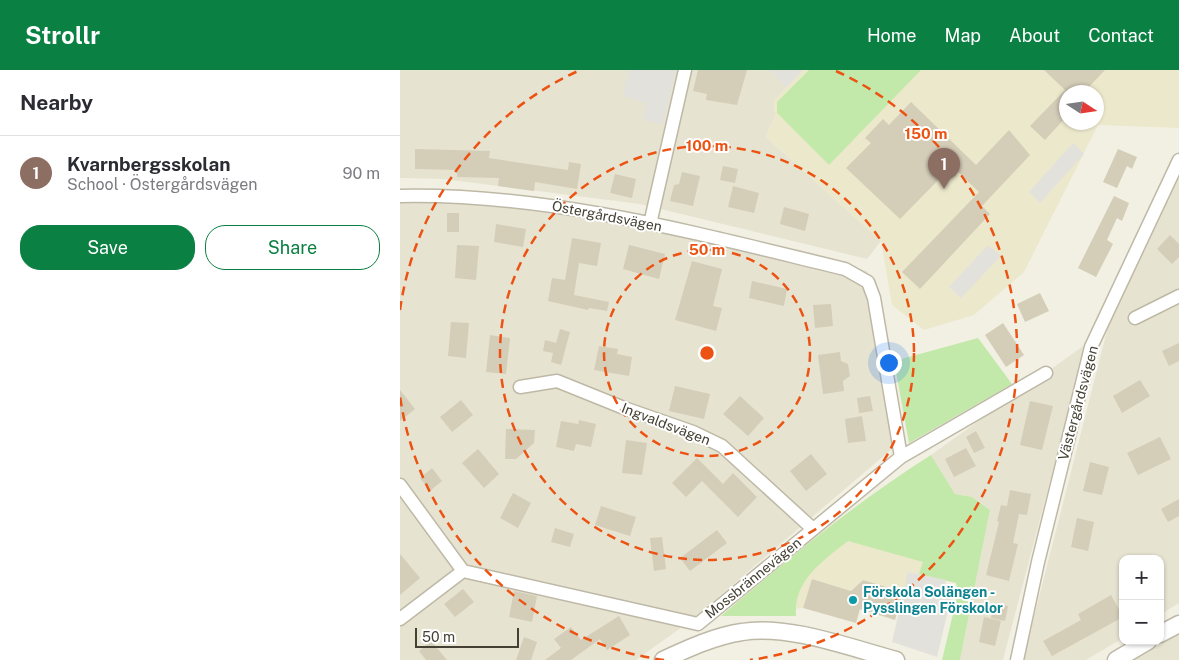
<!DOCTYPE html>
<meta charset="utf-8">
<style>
:root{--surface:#fff;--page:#f2f2f3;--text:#2b2b33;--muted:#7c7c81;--line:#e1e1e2;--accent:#0b8043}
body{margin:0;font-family:"Public Sans",sans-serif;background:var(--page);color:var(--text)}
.controls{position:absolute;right:15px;bottom:15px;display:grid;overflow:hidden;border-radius:10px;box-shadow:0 1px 4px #0004}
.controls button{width:45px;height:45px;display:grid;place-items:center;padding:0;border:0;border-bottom:1px solid var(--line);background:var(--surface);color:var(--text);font:25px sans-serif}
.compass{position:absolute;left:659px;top:15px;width:45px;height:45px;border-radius:50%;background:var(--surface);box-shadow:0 1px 4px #0004;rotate:102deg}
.scale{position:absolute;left:15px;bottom:12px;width:104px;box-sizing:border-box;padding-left:5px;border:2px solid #444033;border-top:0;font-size:14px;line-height:18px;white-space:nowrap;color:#444033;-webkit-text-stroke:4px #fff;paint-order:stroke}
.you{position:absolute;left:488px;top:292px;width:18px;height:18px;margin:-12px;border:4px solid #fff;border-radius:50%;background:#1a73e8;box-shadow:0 0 0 8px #1a73e833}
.badge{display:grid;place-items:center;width:32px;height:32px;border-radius:50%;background:var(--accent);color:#fff;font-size:16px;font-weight:700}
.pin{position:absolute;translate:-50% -41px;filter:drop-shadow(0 1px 2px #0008)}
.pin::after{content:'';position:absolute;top:26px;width:18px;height:15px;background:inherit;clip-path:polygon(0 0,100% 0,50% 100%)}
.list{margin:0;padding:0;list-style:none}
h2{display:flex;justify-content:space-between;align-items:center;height:65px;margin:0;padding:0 20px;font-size:21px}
h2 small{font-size:16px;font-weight:400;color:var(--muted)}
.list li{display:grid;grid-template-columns:32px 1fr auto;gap:15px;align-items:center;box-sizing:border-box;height:75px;padding:0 20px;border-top:1px solid var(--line)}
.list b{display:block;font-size:19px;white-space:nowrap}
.list p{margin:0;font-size:16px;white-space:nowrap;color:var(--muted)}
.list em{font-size:16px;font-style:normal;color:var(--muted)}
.actions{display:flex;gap:10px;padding:15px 20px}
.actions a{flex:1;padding:11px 0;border:1px solid var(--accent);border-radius:20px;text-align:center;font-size:18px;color:var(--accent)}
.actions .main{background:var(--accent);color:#fff}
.map{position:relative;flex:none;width:779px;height:590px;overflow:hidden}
header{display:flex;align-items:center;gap:30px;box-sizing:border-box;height:70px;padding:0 25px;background:var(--accent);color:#fff}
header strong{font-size:24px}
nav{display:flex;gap:28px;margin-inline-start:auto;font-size:18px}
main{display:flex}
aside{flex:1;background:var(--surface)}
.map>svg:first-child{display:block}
</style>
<header>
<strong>Strollr</strong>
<nav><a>Home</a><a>Map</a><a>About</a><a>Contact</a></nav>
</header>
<main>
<aside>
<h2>Nearby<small></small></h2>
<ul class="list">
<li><span class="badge" style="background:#8d6e63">1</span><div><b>Kvarnbergsskolan</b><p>School · Östergårdsvägen</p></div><em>90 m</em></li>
</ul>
<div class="actions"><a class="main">Save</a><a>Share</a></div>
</aside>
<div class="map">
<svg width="779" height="590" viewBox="0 0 779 590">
<rect width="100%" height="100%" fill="#f2f0e3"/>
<path fill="#e7e3d1" d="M 0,0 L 403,0 L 374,31 L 375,46 L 366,67 L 481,171 L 467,189 L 240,134 L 44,109 L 0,108 Z
M 779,90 L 779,533 L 760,545 L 760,489 L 723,489 L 723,568 L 686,590 L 623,590 L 711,245 Z
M 0,120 L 224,146 L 467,201 L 493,378 L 289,552 L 236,590 L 0,590 Z
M 686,274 L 603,590 L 560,590 L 590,440 L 572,427 L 555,424 L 531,385 Z
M 779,553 L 779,590 L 716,590 L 748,571 L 760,571 Z"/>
<path fill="#ece8cc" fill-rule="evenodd" d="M 403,0 L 779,0 L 779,58 L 698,55 L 624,202 L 574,245 L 524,260 L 492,235 L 481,171 L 366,67 L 375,46 L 374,31 ZM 666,22 L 696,22 L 696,52 L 666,52 Z
M 486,416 L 556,513 L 509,502 L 503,522 L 463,510 L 451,521 L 412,509 L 403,538 L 347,544 Z"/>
<path fill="#c3e9aa" d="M 409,0 L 521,0 L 429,95 L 377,43 L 377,32 Z
M 578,268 L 612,314 L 509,373 L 494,291 Z
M 531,385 L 555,424 L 572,427 L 590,440 L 560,590 L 542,590 L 558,523 L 556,513 L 519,504 L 523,492 L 448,471 C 424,490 393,510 396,546 L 321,546 C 389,488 455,433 531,385 Z"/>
<path fill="#e3e1dc" d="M 229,0 L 276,0 L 263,54 L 243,50 L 246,33 L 223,26 Z
M 369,0 L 403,0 L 387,17 Z
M 673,73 L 684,84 L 640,133 L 629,122 Z
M 588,175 L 601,186 L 561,228 L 549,217 Z
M 508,502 L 546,510 L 543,525 L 551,528 L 537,587 L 492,572 Z"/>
<path fill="#d4cdb8" d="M 298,0 L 347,0 L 337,35 L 306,30 L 307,24 L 293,21 Z
M 644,0 L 705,0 L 684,22 L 666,22 L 666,47 L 645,70 L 630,56 L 665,20 Z
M 511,32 L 576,95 L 609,60 L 630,85 L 582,136 L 590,144 L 520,219 L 502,202 L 579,122 L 552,96 L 500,149 L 446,98 L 471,73 L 465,68 L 483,49 L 489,55 Z
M 15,79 L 90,81 L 89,88 L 168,100 L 169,92 L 181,94 L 177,119 L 135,112 L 134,121 L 98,116 L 99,108 L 57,107 L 57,100 L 15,99 Z
M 718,79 L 737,87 L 732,99 L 727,96 L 717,118 L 703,112 Z
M 323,96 L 338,99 L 335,113 L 320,110 Z
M 282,102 L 300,106 L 293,136 L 270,131 L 274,115 L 279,114 Z
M 215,104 L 236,109 L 232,128 L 210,123 Z
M 333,116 L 359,123 L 354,143 L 328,137 Z
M 714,126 L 729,133 L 722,151 L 717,148 L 707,170 L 713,174 L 696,207 L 678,198 Z
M 384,137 L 409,144 L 405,161 L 380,154 Z
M 47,143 L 59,143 L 59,162 L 47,162 Z
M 96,154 L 126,159 L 123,177 L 94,172 Z
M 770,165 L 779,174 L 779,187 L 772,194 L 757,179 Z
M 172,168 L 201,173 L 197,196 L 179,193 L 174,225 L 209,232 L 207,241 L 189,238 L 188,240 L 148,231 L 152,208 L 165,210 Z
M 57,175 L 79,176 L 76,210 L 55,208 Z
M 229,175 L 265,184 L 259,209 L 223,199 Z
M 292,191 L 322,199 L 313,236 L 322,238 L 316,261 L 275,250 Z
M 352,211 L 387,219 L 384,236 L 349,228 Z
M 640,223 L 649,241 L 625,252 L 617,234 Z
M 431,234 L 433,256 L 415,258 L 413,235 Z
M 51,252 L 69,253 L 66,288 L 48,286 Z
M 603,253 L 624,285 L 606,297 L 585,265 Z
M 160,259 L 170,262 L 161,295 L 151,292 L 153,283 L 143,281 L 145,270 L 156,273 Z
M 90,265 L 110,268 L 106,304 L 86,302 Z
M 779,273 L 779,291 L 769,296 L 762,281 Z
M 199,276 L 218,279 L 217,284 L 232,287 L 229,306 L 194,300 Z
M 440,282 L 441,291 L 448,294 L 450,306 L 443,311 L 444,321 L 423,324 L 418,285 Z
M 740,310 L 750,326 L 722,343 L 713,326 Z
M 275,316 L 310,324 L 304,349 L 269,341 Z
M 0,320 L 15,339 L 0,351 Z
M 340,326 L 364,348 L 348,366 L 323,344 Z
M 470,326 L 473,341 L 459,343 L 457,328 Z
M 61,330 L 73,345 L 52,362 L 40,347 Z
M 630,331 L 653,336 L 642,380 L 620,375 Z
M 462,346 L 466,371 L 448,373 L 445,349 Z
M 179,350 L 196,354 L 191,377 L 176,374 L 174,381 L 156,377 L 161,351 L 178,354 Z
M 106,359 L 135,360 L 134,373 L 116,389 L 105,389 Z
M 576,361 L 585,378 L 574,383 L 566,367 Z
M 760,367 L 771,389 L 738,405 L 727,383 Z
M 226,370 L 247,373 L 242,405 L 222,403 Z
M 566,378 L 576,396 L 554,407 L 545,389 Z
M 78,379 L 99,404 L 84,418 L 62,393 Z
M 411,384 L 427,404 L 406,421 L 390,401 Z
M 297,388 L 323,414 L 333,403 L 357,427 L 338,447 L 302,411 L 286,427 L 272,413 Z
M 690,392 L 709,397 L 702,425 L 683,421 Z
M 32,398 L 42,411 L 30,421 L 20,408 Z
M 610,420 L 631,424 L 627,445 L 619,444 L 613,473 L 618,474 L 609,511 L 586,505 L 599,452 L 597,451 L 601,435 L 607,436 Z
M 113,423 L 131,433 L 118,458 L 100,448 Z
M 779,429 L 779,446 L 768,452 L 761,439 Z
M 201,436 L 236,447 L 230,466 L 195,455 Z
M 677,448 L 694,452 L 688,481 L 671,477 Z
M 155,458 L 174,464 L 170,477 L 151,472 Z
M 317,460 L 327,473 L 290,501 L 280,488 Z
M 262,467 L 266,499 L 254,501 L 250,468 Z
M 0,484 L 20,508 L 0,525 Z
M 412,509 L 451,521 L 463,510 L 503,522 L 495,550 L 460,539 L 456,553 L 403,538 Z
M 63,519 L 74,532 L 55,547 L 44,534 Z
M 114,521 L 137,526 L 132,552 L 109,547 Z
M 711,525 L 723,547 L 652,586 L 643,571 L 681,550 L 678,544 Z
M 594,533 L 608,536 L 605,551 L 591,548 Z
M 219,546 L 230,565 L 207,580 L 200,569 L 171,590 L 145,590 L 161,578 L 154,569 L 171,557 L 181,570 Z
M 584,547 L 601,551 L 595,576 L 579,572 Z
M 124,567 L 137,572 L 131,590 L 116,590 Z
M 31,571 L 47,590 L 26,590 L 19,581 Z"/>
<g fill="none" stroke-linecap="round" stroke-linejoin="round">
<g stroke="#beb9a6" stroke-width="15">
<path id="minor" d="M 0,126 C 151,123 299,164 445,199 L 468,212 L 474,228 L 501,387
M 250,154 L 285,0
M 735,248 L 779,226
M 120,317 L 157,311 L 224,338 L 293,362 L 322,376 L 413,459
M 0,415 L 63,501 L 298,554 L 501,387 L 646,303
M 0,549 L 63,501
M 617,590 L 638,492 L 691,277 L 779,90"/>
</g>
<g stroke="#beb9a6" stroke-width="19">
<path id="tertiary" d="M 760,564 L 779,554
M 263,590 C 289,578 315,566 342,562 C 388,554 451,578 496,590
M 716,590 L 748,571"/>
</g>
<use href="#minor" stroke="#fff" stroke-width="12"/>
<use href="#tertiary" stroke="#fff" stroke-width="16"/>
</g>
<g fill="none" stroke="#ec5312" stroke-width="2.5" stroke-dasharray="9 6">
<circle cx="307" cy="283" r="103"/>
<circle cx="307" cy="283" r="207"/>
<path d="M264 590A310 310 0 0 1 0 326M0 240A310 310 0 0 1 178 1M436 1A310 310 0 0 1 350 590"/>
</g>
<circle fill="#0f9aa8" stroke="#fff" stroke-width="2" cx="453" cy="530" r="5"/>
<g text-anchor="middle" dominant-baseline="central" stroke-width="4" stroke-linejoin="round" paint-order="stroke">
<g font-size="14" fill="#444033" stroke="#fff">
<text transform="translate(207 146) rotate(11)">Östergårdsvägen</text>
<text transform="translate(678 333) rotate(-75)">Västergårdsvägen</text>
<text transform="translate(266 354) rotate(21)">Ingvaldsvägen</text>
<text transform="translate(353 508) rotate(-39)">Mossbrännevägen</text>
</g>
<g font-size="14" font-weight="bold" fill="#0d838f" stroke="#fff" text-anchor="start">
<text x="463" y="522">Förskola Solängen -<tspan x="463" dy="16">Pysslingen Förskolor</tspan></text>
</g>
</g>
<circle cx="307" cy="283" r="8" fill="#ec5312" stroke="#fff" stroke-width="2.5"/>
<g font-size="15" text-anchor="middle" font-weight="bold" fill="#ec5312" stroke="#fff" stroke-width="4" stroke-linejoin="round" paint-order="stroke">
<text x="526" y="69">150 m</text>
<text x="307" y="81">100 m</text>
<text x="307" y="185">50 m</text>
</g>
</svg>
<div class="controls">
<button>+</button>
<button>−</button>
</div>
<svg class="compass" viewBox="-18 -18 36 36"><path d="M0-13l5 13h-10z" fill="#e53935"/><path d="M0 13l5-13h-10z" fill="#7c7c81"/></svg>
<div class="scale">50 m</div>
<div class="you"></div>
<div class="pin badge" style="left:544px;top:119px;background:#8d6e63">1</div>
</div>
</main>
